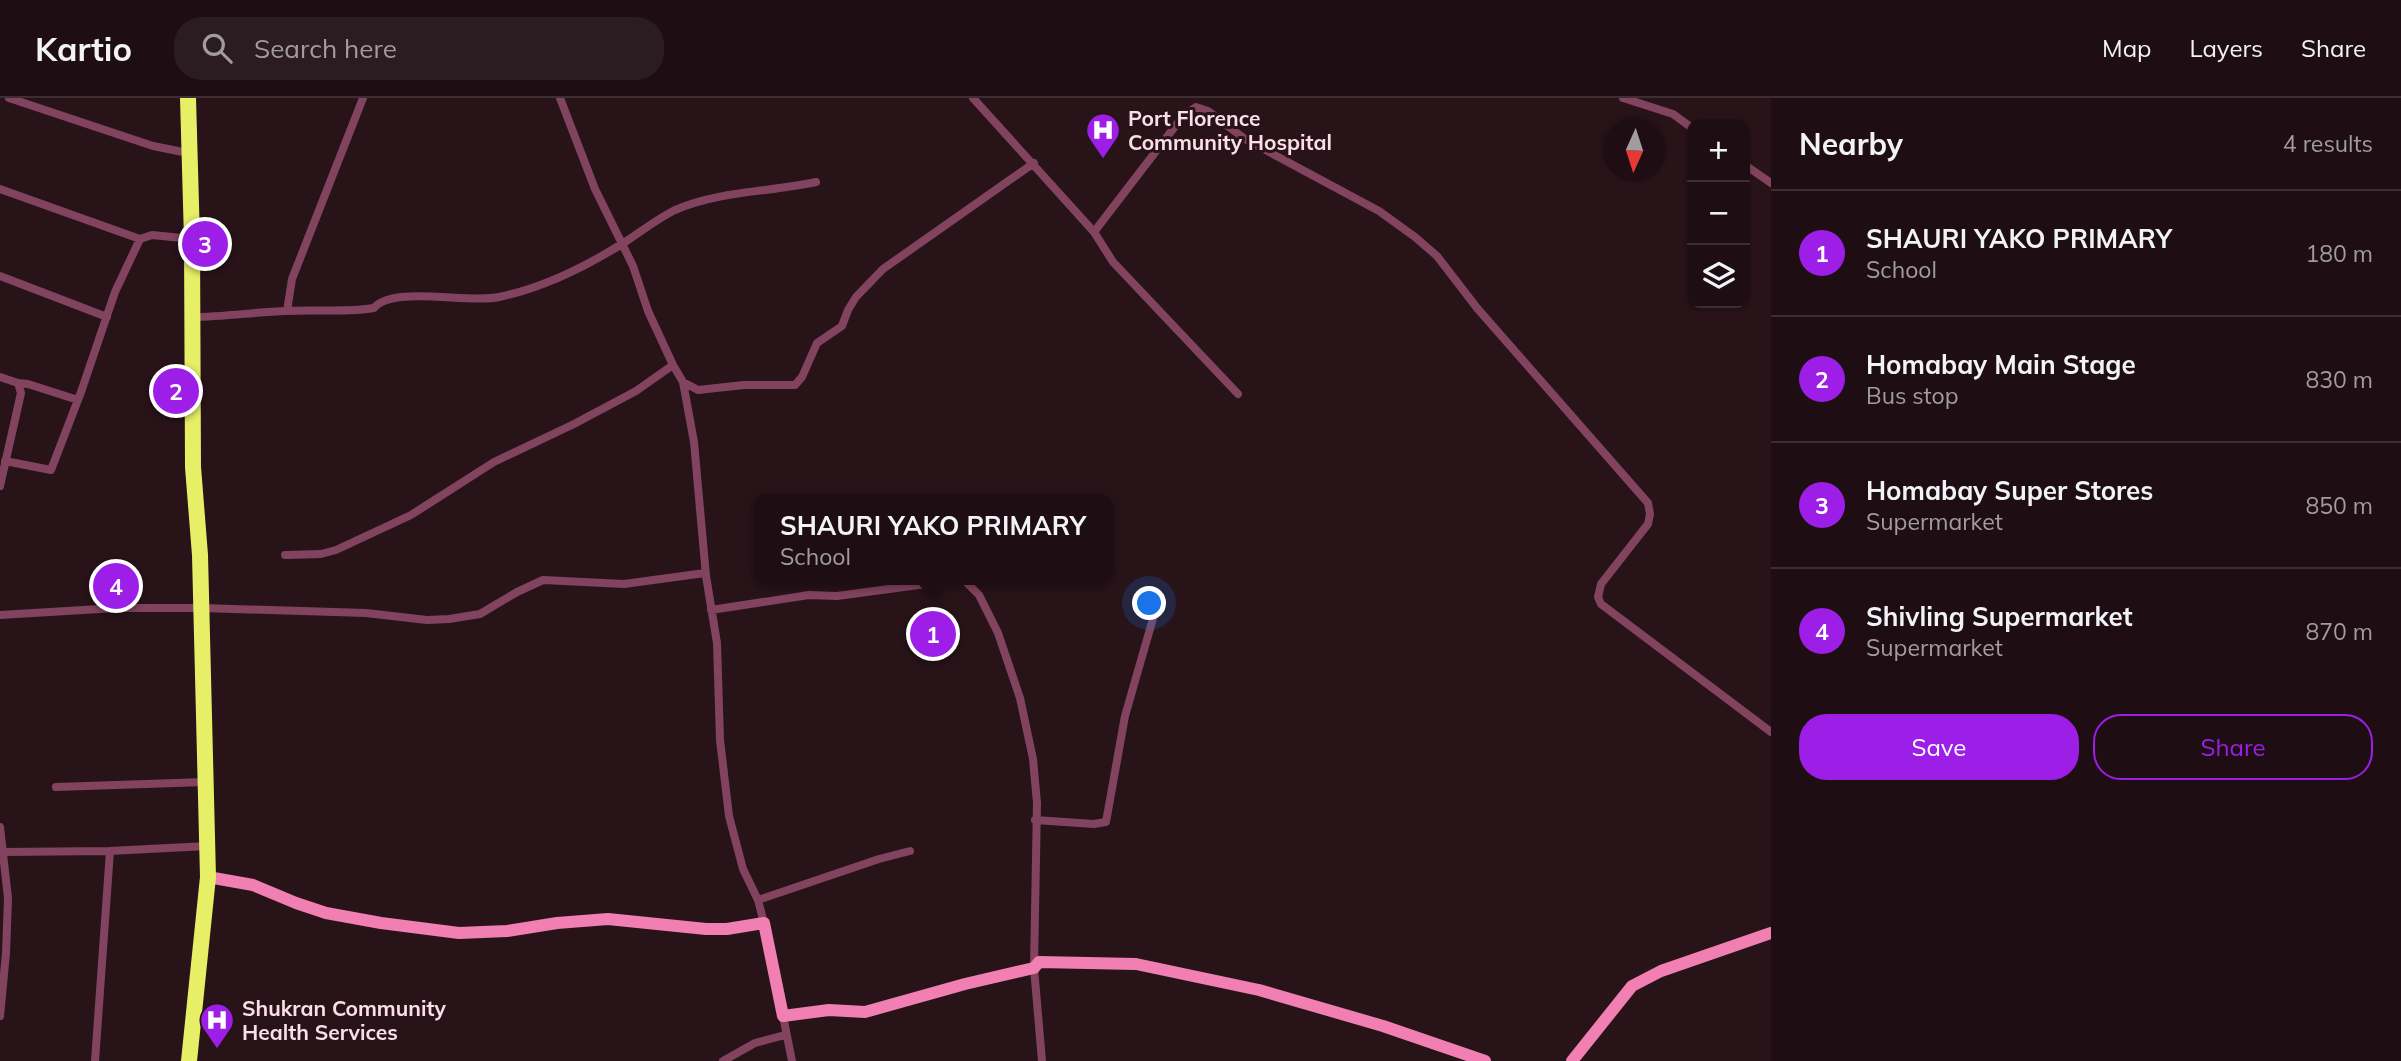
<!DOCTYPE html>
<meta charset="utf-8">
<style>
:root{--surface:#1e0e13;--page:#2b1c21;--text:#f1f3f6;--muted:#a19ca0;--line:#3c2e33;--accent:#9d1ee7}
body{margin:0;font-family:Mulish,sans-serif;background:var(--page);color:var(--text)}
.controls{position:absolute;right:21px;top:21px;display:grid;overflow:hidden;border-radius:14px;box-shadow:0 2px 5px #0004}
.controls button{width:63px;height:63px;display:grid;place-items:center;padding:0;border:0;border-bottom:2px solid var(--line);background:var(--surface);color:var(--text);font:35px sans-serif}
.compass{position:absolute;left:1603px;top:21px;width:63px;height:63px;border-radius:50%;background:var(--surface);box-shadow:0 2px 5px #0004;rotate:183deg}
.you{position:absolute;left:1150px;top:506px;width:24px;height:24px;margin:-18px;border:5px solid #fff;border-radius:50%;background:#1a73e8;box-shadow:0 0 0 10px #1a73e833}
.badge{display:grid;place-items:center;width:46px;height:46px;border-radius:50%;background:var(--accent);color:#fff;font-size:23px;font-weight:700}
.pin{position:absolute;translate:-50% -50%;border:4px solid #fff;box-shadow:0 2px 7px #0006}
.popup{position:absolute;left:753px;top:396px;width:360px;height:91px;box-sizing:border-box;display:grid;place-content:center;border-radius:14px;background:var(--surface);filter:drop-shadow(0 2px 5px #0005);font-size:23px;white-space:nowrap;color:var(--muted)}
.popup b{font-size:26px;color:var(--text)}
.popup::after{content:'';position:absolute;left:50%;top:100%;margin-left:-14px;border:14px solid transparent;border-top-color:var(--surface)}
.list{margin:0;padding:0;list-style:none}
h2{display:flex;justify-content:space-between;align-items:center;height:91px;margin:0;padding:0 28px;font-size:30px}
h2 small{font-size:23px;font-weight:400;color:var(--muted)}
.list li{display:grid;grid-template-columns:46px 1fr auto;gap:21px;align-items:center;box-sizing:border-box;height:126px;padding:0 28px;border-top:2px solid var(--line)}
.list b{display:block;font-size:26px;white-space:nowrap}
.list p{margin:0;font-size:23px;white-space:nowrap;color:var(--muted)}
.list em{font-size:23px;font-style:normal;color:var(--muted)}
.actions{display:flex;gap:14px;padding:21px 28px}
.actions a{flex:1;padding:16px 0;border:2px solid var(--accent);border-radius:28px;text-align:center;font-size:24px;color:var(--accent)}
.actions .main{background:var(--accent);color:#fff}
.icon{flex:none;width:38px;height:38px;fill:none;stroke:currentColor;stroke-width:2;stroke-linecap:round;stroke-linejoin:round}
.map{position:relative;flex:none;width:1771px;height:963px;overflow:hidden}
header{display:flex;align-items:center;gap:42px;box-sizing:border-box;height:98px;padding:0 35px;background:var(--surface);border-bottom:2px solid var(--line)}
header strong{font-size:33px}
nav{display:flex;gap:38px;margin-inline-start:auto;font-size:24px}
.search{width:490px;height:63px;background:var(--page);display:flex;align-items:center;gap:18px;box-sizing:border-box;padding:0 24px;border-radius:28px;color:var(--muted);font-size:26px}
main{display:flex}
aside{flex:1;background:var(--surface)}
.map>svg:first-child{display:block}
</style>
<header>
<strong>Kartio</strong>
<div class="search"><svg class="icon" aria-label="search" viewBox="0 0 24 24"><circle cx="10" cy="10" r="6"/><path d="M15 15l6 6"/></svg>Search here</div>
<nav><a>Map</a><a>Layers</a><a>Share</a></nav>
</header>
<main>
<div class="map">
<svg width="1771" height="963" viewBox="0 0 1771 963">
<rect width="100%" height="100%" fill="#281319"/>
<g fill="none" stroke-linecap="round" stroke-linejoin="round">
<path stroke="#82435e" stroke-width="8" d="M 9,0 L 153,48 L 188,55
M 560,0 L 595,91 L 633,168 L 648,213 L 673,267 L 683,284 L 694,344 L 706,478 L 717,545 L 720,642 L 729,718 L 743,771 L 758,802 L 764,825
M 973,0 L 1094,134 L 1113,164 L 1238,296
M 1623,0 L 1673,16 L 1692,30
M 1745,67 L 1771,85
M 0,91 L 140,141
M 1094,134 L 1183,18 L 1196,9 L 1208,13 L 1245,41 L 1379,113 L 1415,139 L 1437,158 L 1477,210 L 1648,405 L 1650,416 L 1648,426 L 1601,486 L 1598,499 L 1601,506 L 1771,634
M 0,178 L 107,219
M 287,213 L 292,181 L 363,0
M 192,219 C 224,219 255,214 286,213 C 316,211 345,215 374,210 C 392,187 469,206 499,199 C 543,190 587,168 625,144 C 642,133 657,121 675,112 C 718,93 770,94 816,84
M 0,279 L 18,285 L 21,295 L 0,388
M 683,284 L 698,292 L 744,287 L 795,287 L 802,279 L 817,245 L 842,228 L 848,212 L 856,199 L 883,171 L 1034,65
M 18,285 L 28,286 L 78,302
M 5,363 L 51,372 L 81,294 L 115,194 L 140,141 L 152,137 L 192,141
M 285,457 L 321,456 L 336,452 L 411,417 L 494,364 L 574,326 L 636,293 L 673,267
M 964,482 L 979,497 L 998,535 L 1020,600 L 1033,661 L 1037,705 L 1034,870 L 1042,963
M 711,512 L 809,497 L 837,498 L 956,482
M 0,517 L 116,510 L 202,510 L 366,515 L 427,522 L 449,521 L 480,516 L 517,494 L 543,482 L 624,486 L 705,475 L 706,478
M 56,689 L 205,684
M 1035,722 L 1094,726 L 1106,724 L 1125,618 L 1156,510
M 0,729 L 8,800 L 6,855 L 0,918
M 2,754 L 110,753 L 207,748
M 758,802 L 879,761 L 910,753
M 783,918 L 792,963
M 95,963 L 110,753
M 723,963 L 755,945 L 785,937"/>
<path stroke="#f17fb1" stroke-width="12" d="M 208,779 L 253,787 L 296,805 L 326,815 L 381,825 L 459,835 L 507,833 L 557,825 L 608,821 L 706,831 L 727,831 L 764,825 L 783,918 L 829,912 L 865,914 L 965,886 L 1034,870 L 1039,864 L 1136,866 L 1259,892 L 1383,928 L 1485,963
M 1572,963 L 1632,888 L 1661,873 L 1771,835"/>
<path stroke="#e7ef66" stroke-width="16" d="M 188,0 L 192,141 L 193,369 L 200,457 L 208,779 L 189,963"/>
</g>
<defs>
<g id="hospital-pin" transform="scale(1.75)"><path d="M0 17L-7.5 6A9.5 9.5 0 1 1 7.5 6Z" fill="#9d1ee7" stroke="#281319"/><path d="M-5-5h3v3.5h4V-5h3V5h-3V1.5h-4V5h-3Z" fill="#fff"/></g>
</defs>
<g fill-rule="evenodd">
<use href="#hospital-pin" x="1103" y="32"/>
<use href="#hospital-pin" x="217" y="922"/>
</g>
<g text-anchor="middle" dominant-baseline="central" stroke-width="6" stroke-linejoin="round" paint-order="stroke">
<g font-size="21" font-weight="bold" fill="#fbdee8" stroke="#281319" text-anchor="start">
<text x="1128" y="20">Port Florence<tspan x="1128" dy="24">Community Hospital</tspan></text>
<text x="242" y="910">Shukran Community<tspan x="242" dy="24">Health Services</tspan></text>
</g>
</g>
</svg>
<div class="controls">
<button>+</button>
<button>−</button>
<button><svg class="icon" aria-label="layers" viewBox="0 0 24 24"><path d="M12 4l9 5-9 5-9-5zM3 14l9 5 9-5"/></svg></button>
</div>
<svg class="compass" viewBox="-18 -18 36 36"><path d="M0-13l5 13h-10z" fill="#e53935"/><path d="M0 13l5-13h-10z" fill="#a19ca0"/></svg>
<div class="you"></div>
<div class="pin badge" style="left:933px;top:536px">1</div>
<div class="popup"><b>SHAURI YAKO PRIMARY</b>School</div>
<div class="pin badge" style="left:176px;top:293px">2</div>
<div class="pin badge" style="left:205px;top:146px">3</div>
<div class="pin badge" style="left:116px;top:488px">4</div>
</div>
<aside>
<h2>Nearby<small>4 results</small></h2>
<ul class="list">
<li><span class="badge">1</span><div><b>SHAURI YAKO PRIMARY</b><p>School</p></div><em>180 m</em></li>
<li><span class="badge">2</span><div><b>Homabay Main Stage</b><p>Bus stop</p></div><em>830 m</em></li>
<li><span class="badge">3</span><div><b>Homabay Super Stores</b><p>Supermarket</p></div><em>850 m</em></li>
<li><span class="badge">4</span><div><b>Shivling Supermarket</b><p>Supermarket</p></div><em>870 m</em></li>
</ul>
<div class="actions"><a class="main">Save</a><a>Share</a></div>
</aside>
</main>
